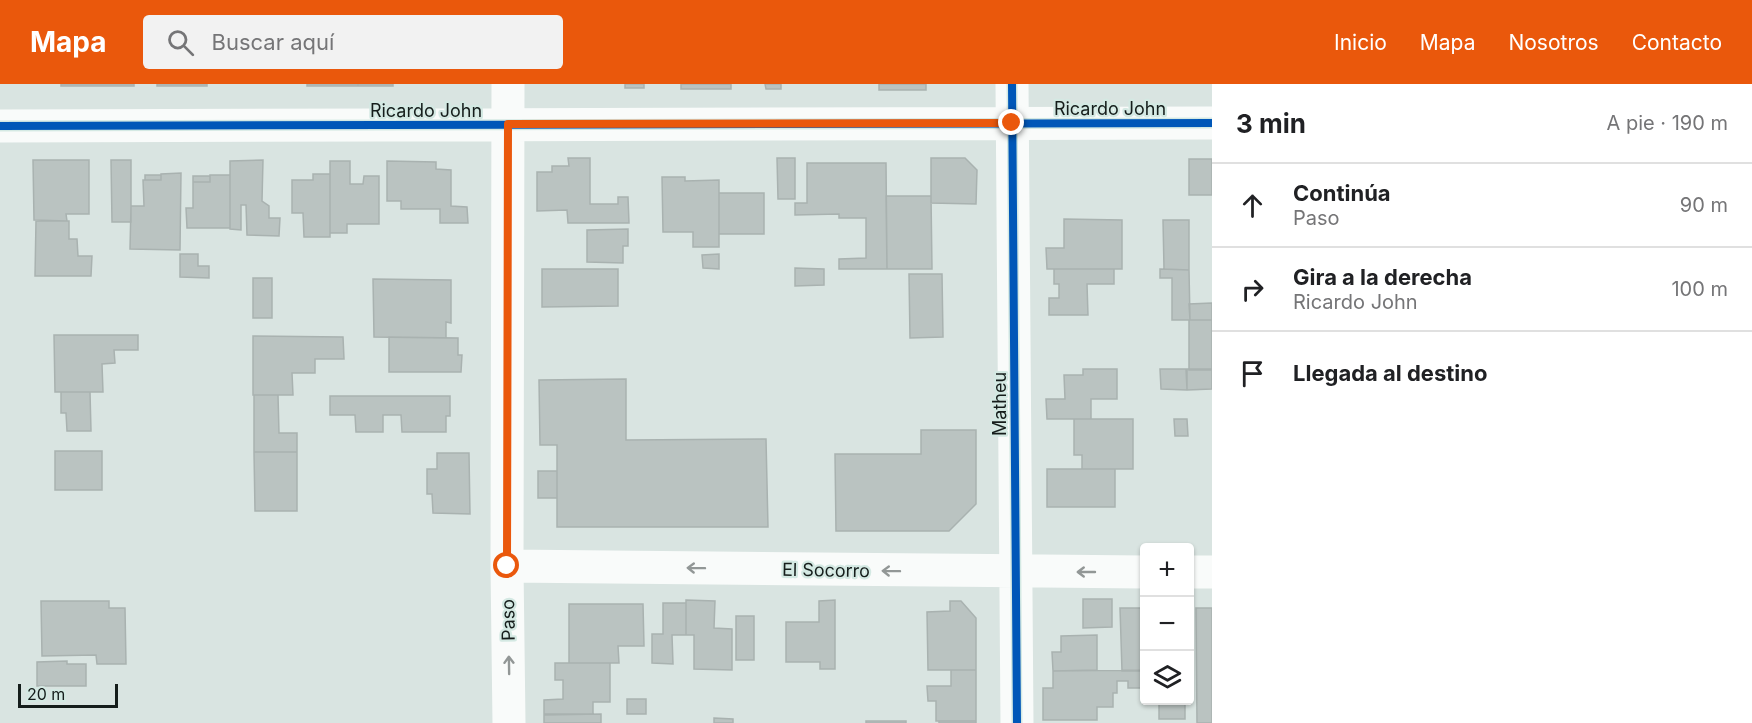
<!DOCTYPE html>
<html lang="es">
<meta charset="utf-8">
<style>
:root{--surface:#fff;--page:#f2f2f2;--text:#202124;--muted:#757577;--line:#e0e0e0;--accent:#ea580c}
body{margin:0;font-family:Inter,sans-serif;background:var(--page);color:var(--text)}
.controls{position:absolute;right:18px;bottom:18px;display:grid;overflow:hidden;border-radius:6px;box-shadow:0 2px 4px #0004}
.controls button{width:54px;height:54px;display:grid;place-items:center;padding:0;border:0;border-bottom:2px solid var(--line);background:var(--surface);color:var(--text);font:30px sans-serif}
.scale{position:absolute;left:18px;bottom:15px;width:100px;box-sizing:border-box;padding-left:6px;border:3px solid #151d1b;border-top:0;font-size:16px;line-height:21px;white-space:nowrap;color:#151d1b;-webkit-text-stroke:4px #d4e9e3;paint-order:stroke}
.stop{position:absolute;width:18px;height:18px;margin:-14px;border:4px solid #ea580c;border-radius:50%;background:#fff}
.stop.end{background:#ea580c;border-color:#fff;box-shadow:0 2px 6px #0008}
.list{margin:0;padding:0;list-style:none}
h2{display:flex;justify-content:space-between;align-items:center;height:78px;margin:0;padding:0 24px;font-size:26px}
h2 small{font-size:20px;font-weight:400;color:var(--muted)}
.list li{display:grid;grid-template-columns:39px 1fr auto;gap:18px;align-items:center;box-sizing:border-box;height:84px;padding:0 24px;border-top:2px solid var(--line)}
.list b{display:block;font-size:22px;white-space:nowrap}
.list p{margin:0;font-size:20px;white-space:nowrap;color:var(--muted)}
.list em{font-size:20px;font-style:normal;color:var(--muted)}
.icon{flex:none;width:33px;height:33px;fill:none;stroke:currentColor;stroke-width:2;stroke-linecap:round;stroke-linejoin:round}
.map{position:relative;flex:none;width:1212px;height:639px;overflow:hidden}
header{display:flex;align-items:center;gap:36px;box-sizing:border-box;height:84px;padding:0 30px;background:var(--accent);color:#fff}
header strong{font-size:28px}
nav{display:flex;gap:33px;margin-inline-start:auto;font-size:21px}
.search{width:420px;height:54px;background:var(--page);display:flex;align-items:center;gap:15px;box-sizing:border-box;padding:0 21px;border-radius:6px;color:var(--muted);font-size:22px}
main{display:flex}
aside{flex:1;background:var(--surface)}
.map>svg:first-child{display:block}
</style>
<header>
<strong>Mapa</strong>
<div class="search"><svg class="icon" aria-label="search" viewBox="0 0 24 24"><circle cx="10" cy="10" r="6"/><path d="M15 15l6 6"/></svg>Buscar aquí</div>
<nav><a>Inicio</a><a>Mapa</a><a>Nosotros</a><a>Contacto</a></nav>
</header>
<main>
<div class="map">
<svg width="1212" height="639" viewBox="0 0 1212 639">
<rect width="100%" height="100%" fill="#d9e4e1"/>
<path fill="#bac3c1" stroke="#a9b2b0" stroke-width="1.5" d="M 61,0 L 134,0 L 134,2 L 61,2 Z
M 157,0 L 207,0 L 207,2 L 157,2 Z
M 307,0 L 358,0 L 358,2 L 307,2 Z
M 358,0 L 393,0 L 393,2 L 358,2 Z
M 625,0 L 644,0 L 644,4 L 625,4 Z
M 681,0 L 731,0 L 731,5 L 681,5 Z
M 765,0 L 781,0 L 781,5 L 766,5 Z
M 879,0 L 926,0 L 926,6 L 879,6 Z
M 568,74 L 590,74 L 590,120 L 618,120 L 618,113 L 628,113 L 629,139 L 568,139 L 567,126 L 537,127 L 537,88 L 552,88 L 552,82 L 569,82 Z
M 777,74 L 795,74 L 795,115 L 778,115 Z
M 931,74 L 965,74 L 977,86 L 976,120 L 931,119 Z
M 1189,75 L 1212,75 L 1212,111 L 1189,111 Z
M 33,76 L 89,76 L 89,130 L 66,130 L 67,137 L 34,136 Z
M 111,76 L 131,76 L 131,138 L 112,138 Z
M 263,76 L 262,117 L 269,122 L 269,134 L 280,134 L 279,152 L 247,151 L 246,121 L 241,121 L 241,146 L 230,145 L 230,77 Z
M 330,77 L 350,77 L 350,100 L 363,100 L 364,92 L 379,92 L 379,140 L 347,140 L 347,149 L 330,149 Z
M 387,77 L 436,78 L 436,85 L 451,86 L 451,122 L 467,123 L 468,139 L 440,139 L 440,125 L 401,125 L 401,117 L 387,117 Z
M 807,79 L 886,79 L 887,185 L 839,185 L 839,175 L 866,174 L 866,134 L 839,134 L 839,130 L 795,131 L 795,119 L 807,119 Z
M 181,89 L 180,166 L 130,165 L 131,122 L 144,122 L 143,96 L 161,96 L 161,90 Z
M 313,90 L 330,90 L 330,153 L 304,153 L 303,129 L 292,129 L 292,96 L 313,96 Z
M 145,91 L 161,91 L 161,96 L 145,96 Z
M 210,91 L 230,91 L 230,144 L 187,144 L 186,124 L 193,124 L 193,98 L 210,98 Z
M 193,92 L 210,92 L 210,98 L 193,98 Z
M 662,93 L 685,93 L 685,97 L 719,96 L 719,163 L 693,163 L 693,148 L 663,148 Z
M 719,109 L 764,109 L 764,150 L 719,150 Z
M 886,112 L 931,112 L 932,185 L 887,185 Z
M 1064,135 L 1122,136 L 1122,185 L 1047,185 L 1046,164 L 1064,164 Z
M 1163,136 L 1189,136 L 1189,186 L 1164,185 Z
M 36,137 L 69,137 L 69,155 L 77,155 L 78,172 L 92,172 L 91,192 L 35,192 Z
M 628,145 L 628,162 L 623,162 L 623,179 L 587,178 L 587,146 Z
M 180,170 L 198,170 L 198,182 L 209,182 L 209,194 L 180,193 Z
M 719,170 L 719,185 L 703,184 L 702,171 Z
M 795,184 L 824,185 L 824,201 L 795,202 Z
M 542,185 L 618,185 L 618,222 L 542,223 Z
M 1054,185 L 1114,185 L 1114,200 L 1087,200 L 1088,231 L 1049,231 L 1049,214 L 1059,214 L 1059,200 L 1054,200 Z
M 1160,185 L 1189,186 L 1190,236 L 1172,236 L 1172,194 L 1160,194 Z
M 909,190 L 942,190 L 943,253 L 910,254 Z
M 253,194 L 272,194 L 272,234 L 253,234 Z
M 373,195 L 451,196 L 451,239 L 446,238 L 446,254 L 374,253 Z
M 1212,219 L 1212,236 L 1190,236 L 1189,220 Z
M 1189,236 L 1212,236 L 1212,286 L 1189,286 Z
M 54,251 L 138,251 L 138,266 L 114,266 L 115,279 L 102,280 L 103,308 L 55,308 Z
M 253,252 L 343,253 L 344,275 L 315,275 L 315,289 L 292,289 L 293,311 L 253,311 Z
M 389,253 L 458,254 L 458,271 L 462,271 L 461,288 L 389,288 Z
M 1083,285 L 1117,285 L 1117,315 L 1091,315 L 1091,335 L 1047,335 L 1046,315 L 1065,315 L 1064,291 L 1083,291 Z
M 1160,285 L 1186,285 L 1187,306 L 1161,305 Z
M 1187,285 L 1212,285 L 1212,305 L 1187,306 Z
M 626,295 L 626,356 L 766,355 L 768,443 L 557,443 L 557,361 L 540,361 L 539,296 Z
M 61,308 L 90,308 L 91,347 L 67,347 L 66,329 L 61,329 Z
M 254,311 L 278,311 L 279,349 L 297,349 L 297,368 L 254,368 Z
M 330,312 L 450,312 L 450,332 L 446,332 L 446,348 L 402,348 L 401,331 L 383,331 L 383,348 L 356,348 L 355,331 L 330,331 Z
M 1074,335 L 1133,335 L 1133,385 L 1082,385 L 1082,371 L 1074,371 Z
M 1174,335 L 1187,335 L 1188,352 L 1175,352 Z
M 921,346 L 976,346 L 976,420 L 949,447 L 836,447 L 835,370 L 921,370 Z
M 55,367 L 102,367 L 102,406 L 55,406 Z
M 254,368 L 297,368 L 297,427 L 255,427 Z
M 437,369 L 469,369 L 470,430 L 433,429 L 432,410 L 427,410 L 427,385 L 437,385 Z
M 1047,385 L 1115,385 L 1115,423 L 1047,423 Z
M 538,387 L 557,387 L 557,414 L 538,414 Z
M 1083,515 L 1112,515 L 1112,543 L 1083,544 Z
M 686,516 L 715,517 L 714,544 L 732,545 L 732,586 L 694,585 L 694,551 L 686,551 Z
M 835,516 L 835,585 L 820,585 L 820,578 L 786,578 L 786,538 L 819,538 L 819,517 Z
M 41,517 L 109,517 L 109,524 L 125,524 L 126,580 L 97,580 L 96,571 L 42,572 Z
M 950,517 L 961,517 L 976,534 L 976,586 L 928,586 L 927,528 L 950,527 Z
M 663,519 L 686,519 L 686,551 L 672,551 L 673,580 L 652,579 L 652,550 L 663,550 Z
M 569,520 L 643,520 L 644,562 L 618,562 L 619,579 L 569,579 Z
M 1120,524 L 1144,524 L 1144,587 L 1122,587 Z
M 1196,524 L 1212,524 L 1212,639 L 1197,639 Z
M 736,532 L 754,532 L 754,576 L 736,576 Z
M 1097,551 L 1097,586 L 1053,587 L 1052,568 L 1061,568 L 1061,552 Z
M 67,577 L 67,580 L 86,580 L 86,602 L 37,602 L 37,578 Z
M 555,579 L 610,579 L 610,618 L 593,618 L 593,630 L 544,630 L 544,616 L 563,615 L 563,596 L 555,596 Z
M 951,586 L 976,586 L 976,637 L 936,637 L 936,617 L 928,617 L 927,602 L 951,602 Z
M 1144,586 L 1144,604 L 1128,604 L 1128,597 L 1117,597 L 1117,609 L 1113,609 L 1113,623 L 1097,623 L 1097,636 L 1043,636 L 1043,604 L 1053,604 L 1053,587 Z
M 627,615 L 646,615 L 646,630 L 627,630 Z
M 1159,616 L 1185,616 L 1185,635 L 1159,635 Z
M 601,630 L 601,639 L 544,639 L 544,631 Z
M 714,634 L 733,635 L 733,639 L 714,639 Z
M 866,637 L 906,637 L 906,639 L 866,639 Z
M 939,637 L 976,637 L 976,639 L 939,639 Z"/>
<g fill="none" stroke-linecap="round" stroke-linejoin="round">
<path stroke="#f9fbfa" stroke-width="33" d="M 508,0 L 507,482 L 509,639
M 1012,0 L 1017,639
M 0,42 L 1212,39
M 507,482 L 1144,488
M 1190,488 L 1212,488"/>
<g stroke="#d4e9e3" stroke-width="11">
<path id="cycleway" d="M 1012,0 L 1017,639
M 0,42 L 1212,39"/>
</g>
<use href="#cycleway" stroke="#0057b8" stroke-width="8"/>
</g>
<defs><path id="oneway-shaft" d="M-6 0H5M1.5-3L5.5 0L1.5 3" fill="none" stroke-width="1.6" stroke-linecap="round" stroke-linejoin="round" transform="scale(1.5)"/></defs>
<g stroke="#929796">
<use href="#oneway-shaft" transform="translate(696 484) rotate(-179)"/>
<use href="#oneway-shaft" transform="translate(891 487) rotate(-179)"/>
<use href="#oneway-shaft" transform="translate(1086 488) rotate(180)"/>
<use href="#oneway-shaft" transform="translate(509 581) rotate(-91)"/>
</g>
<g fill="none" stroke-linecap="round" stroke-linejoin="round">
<path stroke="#ea580c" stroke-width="8" d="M 507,482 L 508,40 L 1012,39"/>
</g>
<g text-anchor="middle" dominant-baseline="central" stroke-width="4.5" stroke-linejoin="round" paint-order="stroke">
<g font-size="18" fill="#151d1b" stroke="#d4e9e3">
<text x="1110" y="24">Ricardo John</text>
<text x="426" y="26">Ricardo John</text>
<text transform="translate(999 320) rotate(-90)">Matheu</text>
<text transform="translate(826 486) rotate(1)">El Socorro</text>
<text transform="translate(508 536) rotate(-91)">Paso</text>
</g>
</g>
</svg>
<div class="controls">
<button>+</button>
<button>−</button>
<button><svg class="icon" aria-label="layers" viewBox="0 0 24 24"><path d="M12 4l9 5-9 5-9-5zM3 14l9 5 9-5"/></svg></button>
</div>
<div class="scale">20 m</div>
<div class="stop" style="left:507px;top:482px"></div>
<div class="stop end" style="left:1012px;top:39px"></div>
</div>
<aside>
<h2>3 min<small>A pie · 190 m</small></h2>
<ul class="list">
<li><svg class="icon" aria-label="ahead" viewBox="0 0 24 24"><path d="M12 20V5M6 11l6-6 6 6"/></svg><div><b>Continúa</b><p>Paso</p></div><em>90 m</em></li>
<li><svg class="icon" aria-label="right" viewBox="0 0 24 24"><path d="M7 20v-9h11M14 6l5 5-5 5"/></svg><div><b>Gira a la derecha</b><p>Ricardo John</p></div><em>100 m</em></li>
<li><svg class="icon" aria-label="arrive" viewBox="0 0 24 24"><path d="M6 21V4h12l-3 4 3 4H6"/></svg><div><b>Llegada al destino</b></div></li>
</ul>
</aside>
</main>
